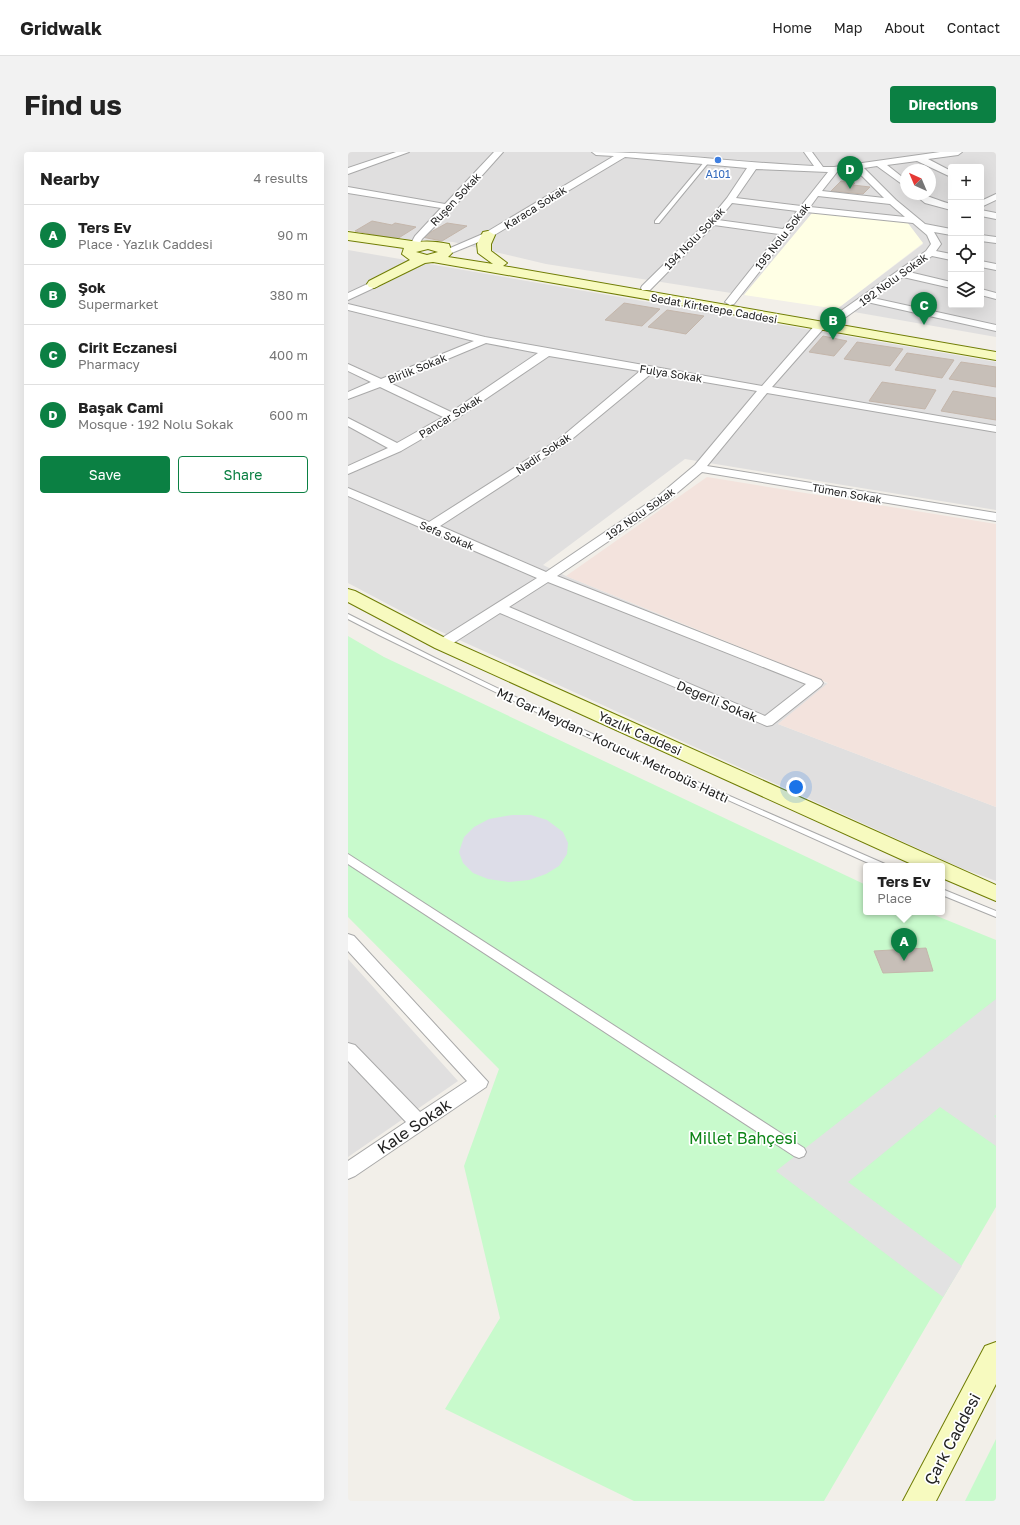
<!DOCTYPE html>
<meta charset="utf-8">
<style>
:root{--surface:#fff;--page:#f2f2f2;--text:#222;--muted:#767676;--line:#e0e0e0;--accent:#0b8043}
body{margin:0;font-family:"Golos Text",sans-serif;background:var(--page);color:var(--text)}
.controls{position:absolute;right:12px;top:12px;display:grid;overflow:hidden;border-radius:4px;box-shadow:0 4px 16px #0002}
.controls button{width:36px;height:36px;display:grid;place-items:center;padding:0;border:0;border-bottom:1px solid var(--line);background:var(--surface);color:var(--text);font:20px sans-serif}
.compass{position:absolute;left:552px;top:12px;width:36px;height:36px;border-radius:50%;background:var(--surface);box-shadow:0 4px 16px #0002;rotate:316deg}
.you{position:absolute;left:448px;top:635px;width:14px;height:14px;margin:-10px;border:3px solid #fff;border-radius:50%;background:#1a73e8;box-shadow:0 0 0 6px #1a73e833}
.badge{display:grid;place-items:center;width:26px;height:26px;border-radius:50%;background:var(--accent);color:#fff;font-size:13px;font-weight:700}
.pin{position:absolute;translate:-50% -33px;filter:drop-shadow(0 1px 2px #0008)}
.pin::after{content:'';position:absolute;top:21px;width:14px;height:12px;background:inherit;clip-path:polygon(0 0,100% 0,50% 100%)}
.popup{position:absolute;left:515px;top:711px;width:82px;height:52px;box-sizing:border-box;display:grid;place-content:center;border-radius:4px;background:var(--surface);filter:drop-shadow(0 1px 3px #0005);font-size:13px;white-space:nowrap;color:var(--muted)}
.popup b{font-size:15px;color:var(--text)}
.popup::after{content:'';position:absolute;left:50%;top:100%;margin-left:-8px;border:8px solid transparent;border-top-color:var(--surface)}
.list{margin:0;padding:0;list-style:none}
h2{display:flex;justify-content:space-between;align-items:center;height:52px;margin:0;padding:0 16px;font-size:17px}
h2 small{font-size:13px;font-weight:400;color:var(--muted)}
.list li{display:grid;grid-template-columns:26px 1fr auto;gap:12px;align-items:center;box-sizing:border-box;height:60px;padding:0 16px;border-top:1px solid var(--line)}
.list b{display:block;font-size:15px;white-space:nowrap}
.list p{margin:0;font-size:13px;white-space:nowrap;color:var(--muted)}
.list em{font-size:13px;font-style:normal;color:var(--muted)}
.actions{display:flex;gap:8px;padding:12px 16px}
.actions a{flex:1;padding:9px 0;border:1px solid var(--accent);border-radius:4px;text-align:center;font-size:14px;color:var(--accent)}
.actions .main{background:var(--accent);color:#fff}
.icon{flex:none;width:22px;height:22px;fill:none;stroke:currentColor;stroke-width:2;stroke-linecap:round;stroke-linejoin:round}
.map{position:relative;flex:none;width:648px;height:1349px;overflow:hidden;border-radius:4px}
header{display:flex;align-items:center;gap:24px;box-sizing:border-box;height:56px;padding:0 20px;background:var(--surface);border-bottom:1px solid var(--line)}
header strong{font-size:19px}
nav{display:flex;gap:22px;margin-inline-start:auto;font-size:14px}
.intro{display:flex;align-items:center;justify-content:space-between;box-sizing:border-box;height:96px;padding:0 24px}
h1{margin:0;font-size:28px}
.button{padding:10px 18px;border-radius:4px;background:var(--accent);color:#fff;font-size:14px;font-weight:700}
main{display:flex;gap:24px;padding:0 24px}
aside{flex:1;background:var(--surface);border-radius:4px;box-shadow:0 4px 16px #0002}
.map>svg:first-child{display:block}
</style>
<header>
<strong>Gridwalk</strong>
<nav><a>Home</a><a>Map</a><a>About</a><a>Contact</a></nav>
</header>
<div class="intro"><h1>Find us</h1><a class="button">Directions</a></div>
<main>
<aside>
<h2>Nearby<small>4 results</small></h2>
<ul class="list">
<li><span class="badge">A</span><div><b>Ters Ev</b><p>Place · Yazlık Caddesi</p></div><em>90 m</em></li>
<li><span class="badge">B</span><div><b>Şok</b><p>Supermarket</p></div><em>380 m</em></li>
<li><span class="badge">C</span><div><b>Cirit Eczanesi</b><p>Pharmacy</p></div><em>400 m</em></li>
<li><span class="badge">D</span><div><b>Başak Cami</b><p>Mosque · 192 Nolu Sokak</p></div><em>600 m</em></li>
</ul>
<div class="actions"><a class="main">Save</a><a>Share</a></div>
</aside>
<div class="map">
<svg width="648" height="1349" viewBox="0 0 648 1349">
<rect width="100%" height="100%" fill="#f2efe9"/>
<path fill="#e0dfdf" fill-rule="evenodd" d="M 0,0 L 648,0 L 648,185 L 489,157 L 575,92 L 559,70 L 465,60 L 396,143 L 198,112 L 105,90 L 58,87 L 0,78 ZM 603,15 L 633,15 L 633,153 L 603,153 ZM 558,18 L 582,18 L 582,42 L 558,42 Z
M 0,98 L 648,210 L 648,358 L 337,307 L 195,413 L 218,424 L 480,532 L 430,572 L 648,655 L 648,729 L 613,716 L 85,476 L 0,431 Z
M 0,807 L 110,929 L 0,1005 Z"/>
<path fill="#ffffe5" d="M 465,60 L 559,70 L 575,91 L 489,157 L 396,143 Z"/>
<path fill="#f3e3dd" d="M 359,325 L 648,372 L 648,655 L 430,572 L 480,531 L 218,424 Z"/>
<path fill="#c8facc" d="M 0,484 L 36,505 L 518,733 L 518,760 L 579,760 L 648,788 L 648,1055 L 476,1349 L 286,1349 L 97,1257 L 152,1166 L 116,1014 L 151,917 L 0,765 Z
M 648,1287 L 648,1349 L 617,1349 Z"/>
<path fill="#e2e2e2" d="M 648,847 L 648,963 L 646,964 L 648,966 L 648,994 L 592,955 L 500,1030 L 614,1114 L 595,1145 L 428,1019 Z"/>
<path fill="#dddde8" d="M 164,663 L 183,663 L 199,668 L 215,680 L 220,691 L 219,702 L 211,714 L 198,722 L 181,728 L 161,730 L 140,727 L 125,721 L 115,711 L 111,700 L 116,685 L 126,675 L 141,667 Z"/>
<path fill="#c7bfb8" stroke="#c4b6ab" d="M 493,29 L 507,31 L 505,33 L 522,35 L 515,42 L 483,39 Z
M 24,69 L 44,73 L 47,71 L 68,75 L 49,87 L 7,79 Z
M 99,71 L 119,74 L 94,89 L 74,85 Z
M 276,151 L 312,157 L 294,174 L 257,168 Z
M 319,158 L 356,164 L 338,182 L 300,175 Z
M 475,184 L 499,189 L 486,204 L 461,200 Z
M 509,190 L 555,197 L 542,214 L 496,207 Z
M 559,201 L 606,208 L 594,226 L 547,218 Z
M 613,210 L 648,215 L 648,235 L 601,227 Z
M 534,230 L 588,238 L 577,257 L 521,249 Z
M 605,239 L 648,246 L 648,268 L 593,259 Z
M 578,796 L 585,819 L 535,821 L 526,799 Z"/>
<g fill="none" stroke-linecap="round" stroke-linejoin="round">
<g stroke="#a9a9a9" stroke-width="2">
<path id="service" d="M 357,9 L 361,10 L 311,71 L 307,71 L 307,69 Z
M 0,462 L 87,506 L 236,578 L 336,624 L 537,712 L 538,714 L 527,714 L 231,581 L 31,483 L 0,467 Z
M 594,737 L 648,759 L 648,765 L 594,743 Z"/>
</g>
<g stroke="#a9a9a9" stroke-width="2">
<path id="pedestrian" d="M 0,702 L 456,996 L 458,1000 L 456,1004 L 451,1006 L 446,1004 L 0,712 Z"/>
</g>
<g stroke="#a9a9a9" stroke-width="2">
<path id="minor" d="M 48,0 L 61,0 L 0,22 L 0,16 Z
M 146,0 L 155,0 L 104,57 L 74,87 L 69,97 L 66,98 L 61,95 L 67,84 L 93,56 L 0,41 L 0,35 L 97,52 Z
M 244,0 C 318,0 392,11 466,14 L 456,0 L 464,0 L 475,15 L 486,15 L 592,0 L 614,0 L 610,3 L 580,7 L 603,19 L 603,25 L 569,9 L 539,13 L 558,28 L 558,35 L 529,14 L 516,16 L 548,48 L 577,72 L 603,77 L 603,83 L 586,80 L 593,92 L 588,99 L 603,102 L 603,108 L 584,104 L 561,120 L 603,130 L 603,136 L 555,125 L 525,146 L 648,173 L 648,179 L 519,150 L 491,170 L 483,170 L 482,168 L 483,166 L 578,99 L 583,92 L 579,83 L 565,71 L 458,60 L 386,152 L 382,153 L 377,150 L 431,82 L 366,73 L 302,138 L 294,138 L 293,136 L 294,134 L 361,68 L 379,46 L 399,16 L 277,5 L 143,85 L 101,102 L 98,103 L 93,100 L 137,81 L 266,4 L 248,3 ZM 408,17 L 480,20 L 453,54 L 388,46 ZM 508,18 L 536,46 L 474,39 L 489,20 ZM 470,44 L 542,52 L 557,65 L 462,55 ZM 384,51 L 449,59 L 435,77 L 370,68 Z
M 566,42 C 579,42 590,49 603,52 L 603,58 L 577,51 Z
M 648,42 L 648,48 L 633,55 L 633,49 Z
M 633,58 L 648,61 L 648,67 L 633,64 Z
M 633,83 L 648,85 L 648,91 L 633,89 Z
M 633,109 L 648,112 L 648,118 L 633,115 Z
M 26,129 L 31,132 L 30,134 L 0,148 L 0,141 Z
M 633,137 L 648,141 L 648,147 L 633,143 Z
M 0,152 L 137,185 L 414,234 L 468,172 L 476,172 L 477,174 L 476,176 L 424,235 L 648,274 L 648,280 L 419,241 L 359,314 L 648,361 L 648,369 L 354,320 L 317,351 L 209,424 L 473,528 L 475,531 L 473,534 L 424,573 L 419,574 L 152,461 L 99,495 L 89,495 L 87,492 L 89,489 L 189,426 L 0,344 L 0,336 L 81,370 L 210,288 L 292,219 L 201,204 L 108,267 L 53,299 L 0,322 L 0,314 L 40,296 L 0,274 L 0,266 L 49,291 L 95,265 L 32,235 L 0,247 L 0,240 L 23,230 L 0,219 L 0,212 L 33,227 L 126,189 L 0,158 ZM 138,191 L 190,201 L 103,260 L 42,231 ZM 304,221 L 409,239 L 347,313 L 309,345 L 198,420 L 92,374 L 218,292 ZM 200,430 L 458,532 L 417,564 L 161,455 Z
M 0,782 L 6,784 L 140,930 L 138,935 L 7,1024 L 0,1027 L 0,1009 L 58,970 L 0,909 L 0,891 L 7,893 L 72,960 L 119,929 L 0,799 Z"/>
</g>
<g stroke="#707d05" stroke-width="2">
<path id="secondary" d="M 140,79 L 147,83 L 143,92 L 143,99 L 159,111 L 155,114 L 648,200 L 648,208 L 85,110 L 77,111 L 26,136 L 21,135 L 19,132 L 21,129 L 62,108 L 54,102 L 56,96 L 0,88 L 0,80 L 71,90 C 81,89 91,90 101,92 L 104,101 L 100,105 L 145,112 L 130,101 L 129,92 L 135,80 ZM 80,97 L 90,100 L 79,103 L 68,100 Z
M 0,437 L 7,439 L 101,488 L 648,733 L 648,749 L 594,726 L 594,714 L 568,714 L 87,496 L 0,450 Z
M 648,1190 L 648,1232 L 588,1349 L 555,1349 L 637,1194 Z"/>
</g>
<use href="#service" fill="#fff" fill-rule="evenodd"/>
<use href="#pedestrian" fill="#fff" fill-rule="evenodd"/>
<use href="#minor" fill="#fff" fill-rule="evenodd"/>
<use href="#secondary" fill="#f7fabf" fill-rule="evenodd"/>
</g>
<circle fill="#3f7fe0" stroke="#fff" stroke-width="1.5" cx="370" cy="8" r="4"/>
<g text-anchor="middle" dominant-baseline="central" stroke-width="3.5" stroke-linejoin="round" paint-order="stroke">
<g font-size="11" fill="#366cbe" stroke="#fff">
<text x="370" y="21">A101</text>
</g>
<g font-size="11" fill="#222" stroke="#fff">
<text transform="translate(107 47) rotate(-47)">Ruşen Sokak</text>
<text transform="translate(187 55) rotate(-32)">Karaca Sokak</text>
<text transform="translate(434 84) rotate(-52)">195 Nolu Sokak</text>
<text transform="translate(346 86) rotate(-46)">194 Nolu Sokak</text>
<text transform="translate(545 127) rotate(-36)">192 Nolu Sokak</text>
<text transform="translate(366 156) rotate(10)">Sedat Kirtetepe Caddesi</text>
<text transform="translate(69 216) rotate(-22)">Birlik Sokak</text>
<text transform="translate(323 221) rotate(9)">Fulya Sokak</text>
<text transform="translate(102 264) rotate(-32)">Pancar Sokak</text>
<text transform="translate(195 301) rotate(-34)">Nadir Sokak</text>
<text transform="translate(499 341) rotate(10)">Tümen Sokak</text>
<text transform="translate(292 361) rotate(-35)">192 Nolu Sokak</text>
<text transform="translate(99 383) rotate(23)">Sefa Sokak</text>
</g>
<g font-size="13" fill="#222" stroke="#fff">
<text transform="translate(369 549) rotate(23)">Değerli Sokak</text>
<text transform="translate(292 581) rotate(24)">Yazlık Caddesi</text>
<text transform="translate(265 593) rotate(25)">M1 Gar Meydan - Korucuk Metrobüs Hattı</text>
</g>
<g font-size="16" fill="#222" stroke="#fff">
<text transform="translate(66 974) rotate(-34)">Kale Sokak</text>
<text transform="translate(604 1287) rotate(-62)">Çark Caddesi</text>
</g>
<g font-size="16" fill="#0c8416" stroke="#fff">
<text x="395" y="986">Millet Bahçesi</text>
</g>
</g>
</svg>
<div class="controls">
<button>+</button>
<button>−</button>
<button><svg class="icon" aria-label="locate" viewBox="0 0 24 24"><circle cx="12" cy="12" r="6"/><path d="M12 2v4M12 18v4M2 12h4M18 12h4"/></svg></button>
<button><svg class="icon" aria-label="layers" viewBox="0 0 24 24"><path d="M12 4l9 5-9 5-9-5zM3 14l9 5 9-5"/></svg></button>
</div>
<svg class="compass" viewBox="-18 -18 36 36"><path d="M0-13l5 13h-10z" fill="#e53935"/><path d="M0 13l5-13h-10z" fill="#767676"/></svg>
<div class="you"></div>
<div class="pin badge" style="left:556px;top:809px">A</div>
<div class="popup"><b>Ters Ev</b>Place</div>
<div class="pin badge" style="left:485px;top:188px">B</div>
<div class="pin badge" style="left:576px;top:173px">C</div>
<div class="pin badge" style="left:502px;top:37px">D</div>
</div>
</main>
